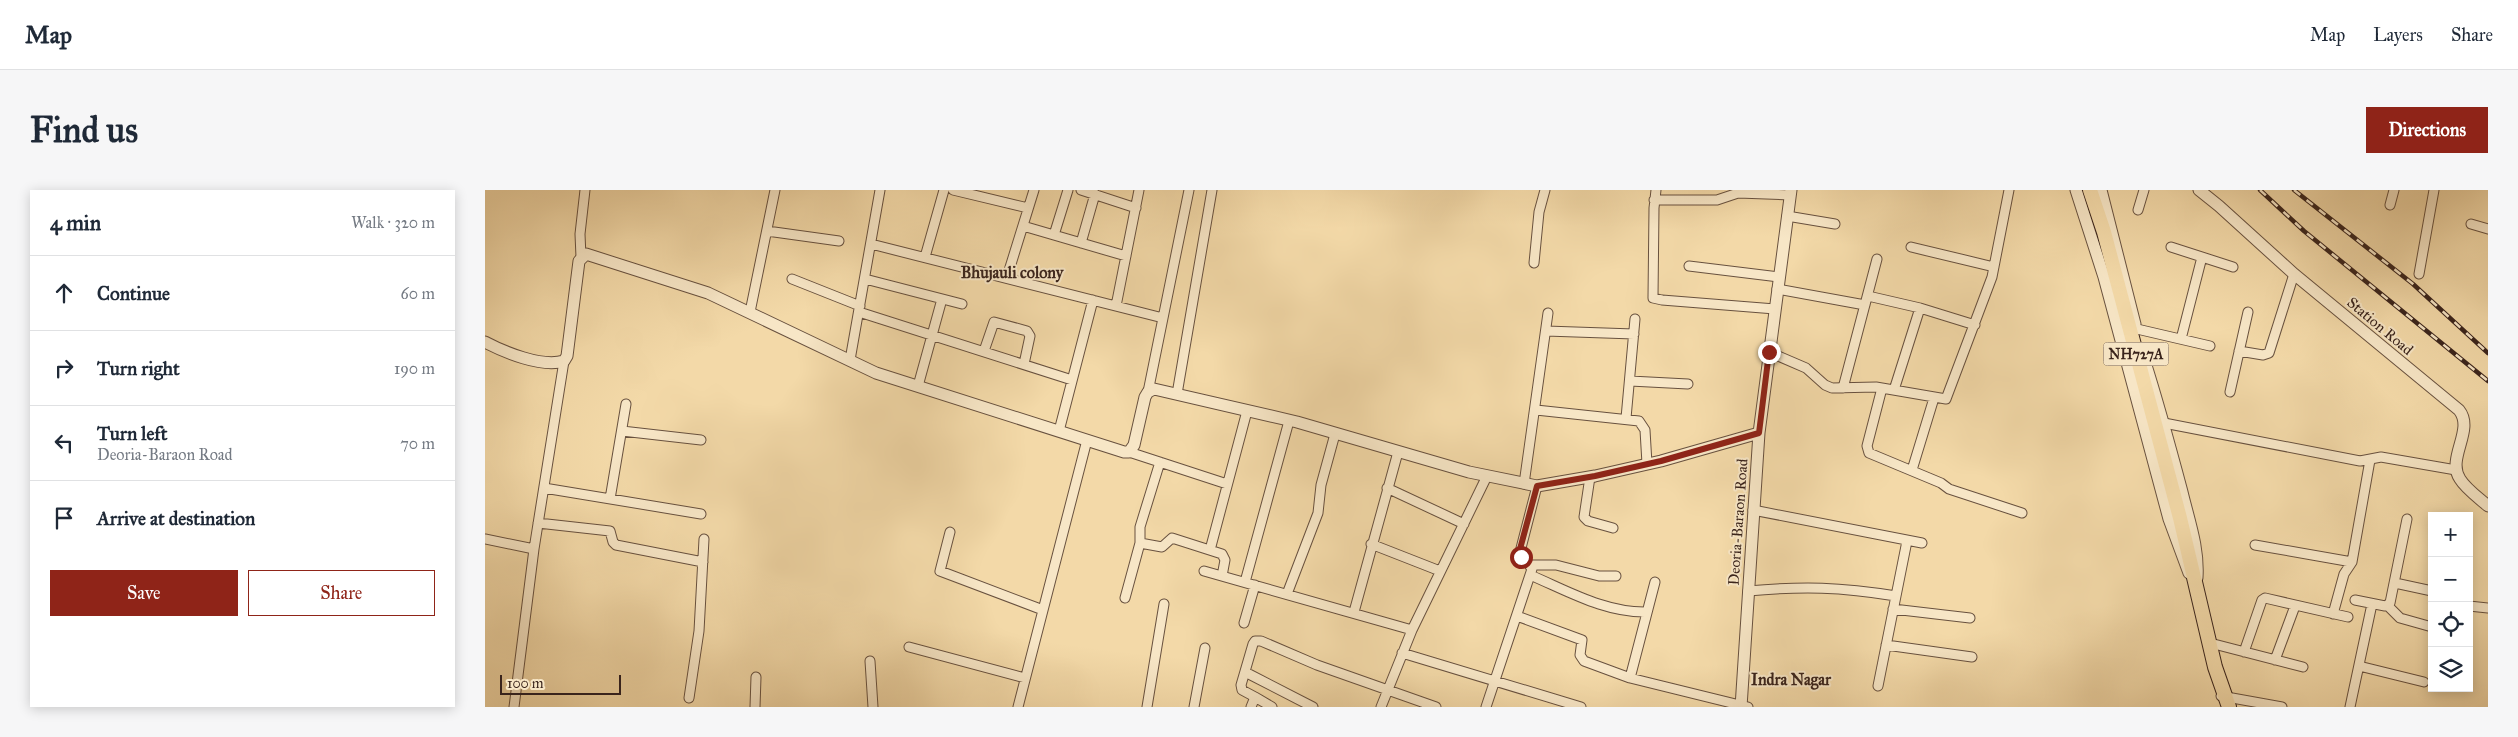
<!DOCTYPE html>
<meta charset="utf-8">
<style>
:root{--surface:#fff;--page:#f6f6f7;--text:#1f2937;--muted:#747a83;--line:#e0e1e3;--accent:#8f2418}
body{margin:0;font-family:"IM FELL Great Primer",serif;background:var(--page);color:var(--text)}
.controls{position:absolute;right:15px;bottom:15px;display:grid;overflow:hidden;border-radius:0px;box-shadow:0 2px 12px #0003}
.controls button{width:45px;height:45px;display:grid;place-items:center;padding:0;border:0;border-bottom:1px solid var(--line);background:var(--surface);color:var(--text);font:25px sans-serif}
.scale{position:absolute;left:15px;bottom:12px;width:121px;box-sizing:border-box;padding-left:5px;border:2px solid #3a241c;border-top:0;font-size:14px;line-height:18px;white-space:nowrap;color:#3a241c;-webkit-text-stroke:4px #f7e6c6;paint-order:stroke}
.stop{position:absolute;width:15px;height:15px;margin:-11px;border:4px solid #8f2418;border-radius:50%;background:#fff}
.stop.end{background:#8f2418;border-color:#fff;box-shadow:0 1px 5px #0008}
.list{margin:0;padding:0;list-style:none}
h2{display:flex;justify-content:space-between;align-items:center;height:65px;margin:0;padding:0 20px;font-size:21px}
h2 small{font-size:16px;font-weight:400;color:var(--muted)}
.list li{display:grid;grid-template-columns:32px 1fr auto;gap:15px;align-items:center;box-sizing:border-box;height:75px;padding:0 20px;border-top:1px solid var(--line)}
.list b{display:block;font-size:19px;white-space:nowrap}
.list p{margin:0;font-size:16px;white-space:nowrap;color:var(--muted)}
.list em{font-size:16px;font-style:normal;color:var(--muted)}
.actions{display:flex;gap:10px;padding:15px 20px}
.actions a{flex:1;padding:11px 0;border:1px solid var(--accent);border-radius:0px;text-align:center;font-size:18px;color:var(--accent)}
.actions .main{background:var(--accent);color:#fff}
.icon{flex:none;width:28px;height:28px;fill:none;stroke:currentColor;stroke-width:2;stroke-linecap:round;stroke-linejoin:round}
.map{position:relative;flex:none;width:2003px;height:517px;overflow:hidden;border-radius:0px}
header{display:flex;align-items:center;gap:30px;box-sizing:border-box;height:70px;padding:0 25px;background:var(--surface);border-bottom:1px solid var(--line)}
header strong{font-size:24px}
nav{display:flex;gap:28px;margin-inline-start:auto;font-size:18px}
.intro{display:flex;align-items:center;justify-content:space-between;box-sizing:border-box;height:120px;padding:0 30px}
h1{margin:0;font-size:35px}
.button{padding:12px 22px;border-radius:0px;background:var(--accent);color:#fff;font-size:18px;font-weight:700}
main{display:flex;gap:30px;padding:0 30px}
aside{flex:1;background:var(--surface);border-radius:0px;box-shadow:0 2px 12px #0003}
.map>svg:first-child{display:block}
</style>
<header>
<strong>Map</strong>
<nav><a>Map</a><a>Layers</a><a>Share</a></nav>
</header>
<div class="intro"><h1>Find us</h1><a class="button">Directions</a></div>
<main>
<aside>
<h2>4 min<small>Walk · 320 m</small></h2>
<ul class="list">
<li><svg class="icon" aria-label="ahead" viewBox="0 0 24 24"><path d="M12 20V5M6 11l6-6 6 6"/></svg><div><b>Continue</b></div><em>60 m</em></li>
<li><svg class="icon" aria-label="right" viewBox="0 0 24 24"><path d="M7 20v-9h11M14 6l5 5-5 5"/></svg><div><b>Turn right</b></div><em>190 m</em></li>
<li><svg class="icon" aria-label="left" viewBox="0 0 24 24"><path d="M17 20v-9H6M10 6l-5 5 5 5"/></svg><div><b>Turn left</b><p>Deoria-Baraon Road</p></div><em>70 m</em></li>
<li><svg class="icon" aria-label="arrive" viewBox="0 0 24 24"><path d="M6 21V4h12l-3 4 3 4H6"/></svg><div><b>Arrive at destination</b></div></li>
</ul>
<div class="actions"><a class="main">Save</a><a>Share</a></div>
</aside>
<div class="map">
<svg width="2003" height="517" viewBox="0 0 2003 517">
<rect width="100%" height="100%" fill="#f3d9a8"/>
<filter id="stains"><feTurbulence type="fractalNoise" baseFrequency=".004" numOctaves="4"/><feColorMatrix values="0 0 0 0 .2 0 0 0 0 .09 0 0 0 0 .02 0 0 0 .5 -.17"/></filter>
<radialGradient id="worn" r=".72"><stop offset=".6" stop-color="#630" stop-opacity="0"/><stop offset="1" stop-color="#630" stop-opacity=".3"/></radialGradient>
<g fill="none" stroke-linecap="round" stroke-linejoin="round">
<g stroke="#68513f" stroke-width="11">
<path id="minor" d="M 468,0 L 543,18
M 596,0 L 651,18
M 1171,0 L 1169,18 L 1168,108 L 1177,110 L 1290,119
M 1169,10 L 1232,10 L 1253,3 L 1305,5
M 1905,15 L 1909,0
M 1653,20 L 1659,0
M 1302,26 L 1350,34
M 1986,34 L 2003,39
M 538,36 L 641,66
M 282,41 L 354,51
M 569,45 L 583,0
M 596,53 L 610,4
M 386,54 L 678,128
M 1426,57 L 1509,77
M 1686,57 L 1748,77
M 96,67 L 95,44 L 100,0
M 440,67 L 459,0
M 1049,73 L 1054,22 L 1060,0
M 1204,76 L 1294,87
M 1934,84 L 1949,0
M 522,87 L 549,0
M 307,89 L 375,116
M 380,89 L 477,114
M 1292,99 L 1380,115
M 1383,106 L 1435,118 L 1490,135
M 631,116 L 654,0
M 265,122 L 290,0
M 374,122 L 587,190
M 1652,139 L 1725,156
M 1061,141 L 1149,144
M 1696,149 L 1717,67
M 499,161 L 509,132 L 542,141 L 545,146 L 539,174
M 1754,161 L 1778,165 L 1784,163 L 1809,84
M 1284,162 L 1321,178 L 1340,195 L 1347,198 L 1391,197 L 1461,209 L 1507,87 L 1524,0
M 365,170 L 395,0
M 1145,191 L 1203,194
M 433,196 L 457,109
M 1358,198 L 1392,69
M 1397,198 L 1382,256 L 1384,263 L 1456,293 L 1464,299 L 1537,323
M 1409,200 L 1435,118
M 663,202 L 704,0
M 1745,202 L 1763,122
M 692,204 L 727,0
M 1051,220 L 1154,231 L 1160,240 L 1162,274
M 1141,228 L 1150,129
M 1679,233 L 1875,271 L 1896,267 L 1971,280
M 137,241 L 216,250
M 574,241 L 608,110
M 644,262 L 742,294
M 1427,280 L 1449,208
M 1105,287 L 1099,327 L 1103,331 L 1128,338
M 1039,294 L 1063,123
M 59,298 L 216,324
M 902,298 L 979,334
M 125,309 L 141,214
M 1268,320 L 1437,353
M 53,333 L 125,341 L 128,352 L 131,355 L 218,372
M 465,342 L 455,381 L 558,420
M 0,349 L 49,359
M 655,353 L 677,357 L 687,348 L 737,364 L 740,370 L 737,386
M 886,354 L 955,381
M 1770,355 L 1867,372
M 725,360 L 762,221
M 1046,375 L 1071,375 L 1114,386 L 1131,386
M 719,381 L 927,440
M 1045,385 C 1083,401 1120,423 1162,422
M 760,392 L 804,231
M 1910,393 L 1947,401
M 1263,401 C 1319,396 1355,397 1411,406
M 802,404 L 833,323 L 836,295 L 850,244
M 640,408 L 655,353 L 655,337 L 675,272
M 1870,410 L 1900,416 L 1905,413 L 1922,329
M 1903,416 L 1915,428 L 1947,437
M 1984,416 L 2003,418
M 1408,419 L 1485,428
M 869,422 L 913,262
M 1848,424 L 1859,384 L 1867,372 L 1885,270
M 1032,426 L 1097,450 L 1095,465 L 1099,471 L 1145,488 L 1263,517
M 759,433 L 770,395
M 1725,453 L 1818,477
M 1401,455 L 1487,467
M 424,457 L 540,488
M 1759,462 L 1777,410 L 1780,408 L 1863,427
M 917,463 L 1096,517
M 1790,470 L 1810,416
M 385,471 L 388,517
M 1874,476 L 1939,492
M 760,482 L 828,517
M 1145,488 L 1170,392
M 1393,496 L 1422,351
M 1736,506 L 1797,517
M 770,507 L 757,500 L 756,495 L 768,454 L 770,451 L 776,451 L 832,475 L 951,517
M 204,508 L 214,441 L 219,349
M 29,517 L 49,359 L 79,171
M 270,517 L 271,487
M 533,517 L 602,250
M 662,517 L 679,414
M 709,517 L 720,458
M 766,517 L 770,507 L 787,517
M 896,517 L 927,440 L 1002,286
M 1001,517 L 1047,379 L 1035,362 L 1052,296
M 1865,517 L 1887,414"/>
</g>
<g stroke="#68513f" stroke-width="13">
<path id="tertiary" d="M 1591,0 L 1619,87 L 1684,329 L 1704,383
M 1616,0 L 1650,134
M 1714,0 L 1734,16 L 1809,84 L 1974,220 C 1990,240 1961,268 1975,289 C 1981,299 1994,308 2003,316
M 0,152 C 19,162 57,178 79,171 L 82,166 L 94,71 L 101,64 L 223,103 L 391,183 L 639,262 L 644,262 L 649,255 L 660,207 L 663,202 L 669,199 L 812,232 L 984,282 L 1052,296 L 1110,286 L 1176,271 L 1274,243
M 1659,169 C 1673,213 1685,257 1697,302 C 1704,331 1714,358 1712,388
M 1256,517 L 1274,243 L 1306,0"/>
</g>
<g stroke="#3a241c" stroke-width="16">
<path id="trunk" d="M 1605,0 L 1619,42 L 1695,328 L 1730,477 L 1744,517"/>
</g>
<use href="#minor" stroke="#f7e6c6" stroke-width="9"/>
<use href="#tertiary" stroke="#f7e6c6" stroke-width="11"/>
<use href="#trunk" stroke="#f3d9a8" stroke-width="14"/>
<g stroke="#3a241c" stroke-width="4.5">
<path id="rail" d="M 1775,0 L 1819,41 L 2003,191
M 1809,0 L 1928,94 L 2003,163"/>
</g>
<use href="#rail" stroke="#f7e6c6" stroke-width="2.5" stroke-dasharray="8" stroke-linecap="butt"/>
</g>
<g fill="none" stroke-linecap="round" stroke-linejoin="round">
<path stroke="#8f2418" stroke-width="6" d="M 1036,367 L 1035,359 L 1052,296 L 1110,286 L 1176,271 L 1274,243 L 1284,162"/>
</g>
<g text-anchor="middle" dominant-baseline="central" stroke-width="4" stroke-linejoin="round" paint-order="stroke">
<rect fill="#f7e6c6" stroke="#735e4f" stroke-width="1" x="1618.5" y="152.5" width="65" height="23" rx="4"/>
<g font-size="14" font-weight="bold" fill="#3a241c">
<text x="1651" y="164">NH727A</text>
</g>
<g font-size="15" fill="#3a241c" stroke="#f7e6c6">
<text transform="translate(1895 136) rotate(40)">Station Road</text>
<text transform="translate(1253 332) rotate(-86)">Deoria-Baraon Road</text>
</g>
<g font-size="16" font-weight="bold" fill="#3a241c" stroke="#f7e6c6">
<text x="527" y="82">Bhujauli colony</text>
<text x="1306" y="489">Indra Nagar</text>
</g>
</g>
<rect width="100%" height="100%" filter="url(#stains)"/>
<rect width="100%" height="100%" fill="url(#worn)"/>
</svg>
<div class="controls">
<button>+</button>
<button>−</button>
<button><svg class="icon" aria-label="locate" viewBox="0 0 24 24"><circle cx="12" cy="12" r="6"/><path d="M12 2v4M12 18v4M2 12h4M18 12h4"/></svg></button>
<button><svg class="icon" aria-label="layers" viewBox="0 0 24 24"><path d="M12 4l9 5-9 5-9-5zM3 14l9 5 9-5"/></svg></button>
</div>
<div class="scale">100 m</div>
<div class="stop" style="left:1036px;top:367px"></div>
<div class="stop end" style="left:1284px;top:162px"></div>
</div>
</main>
